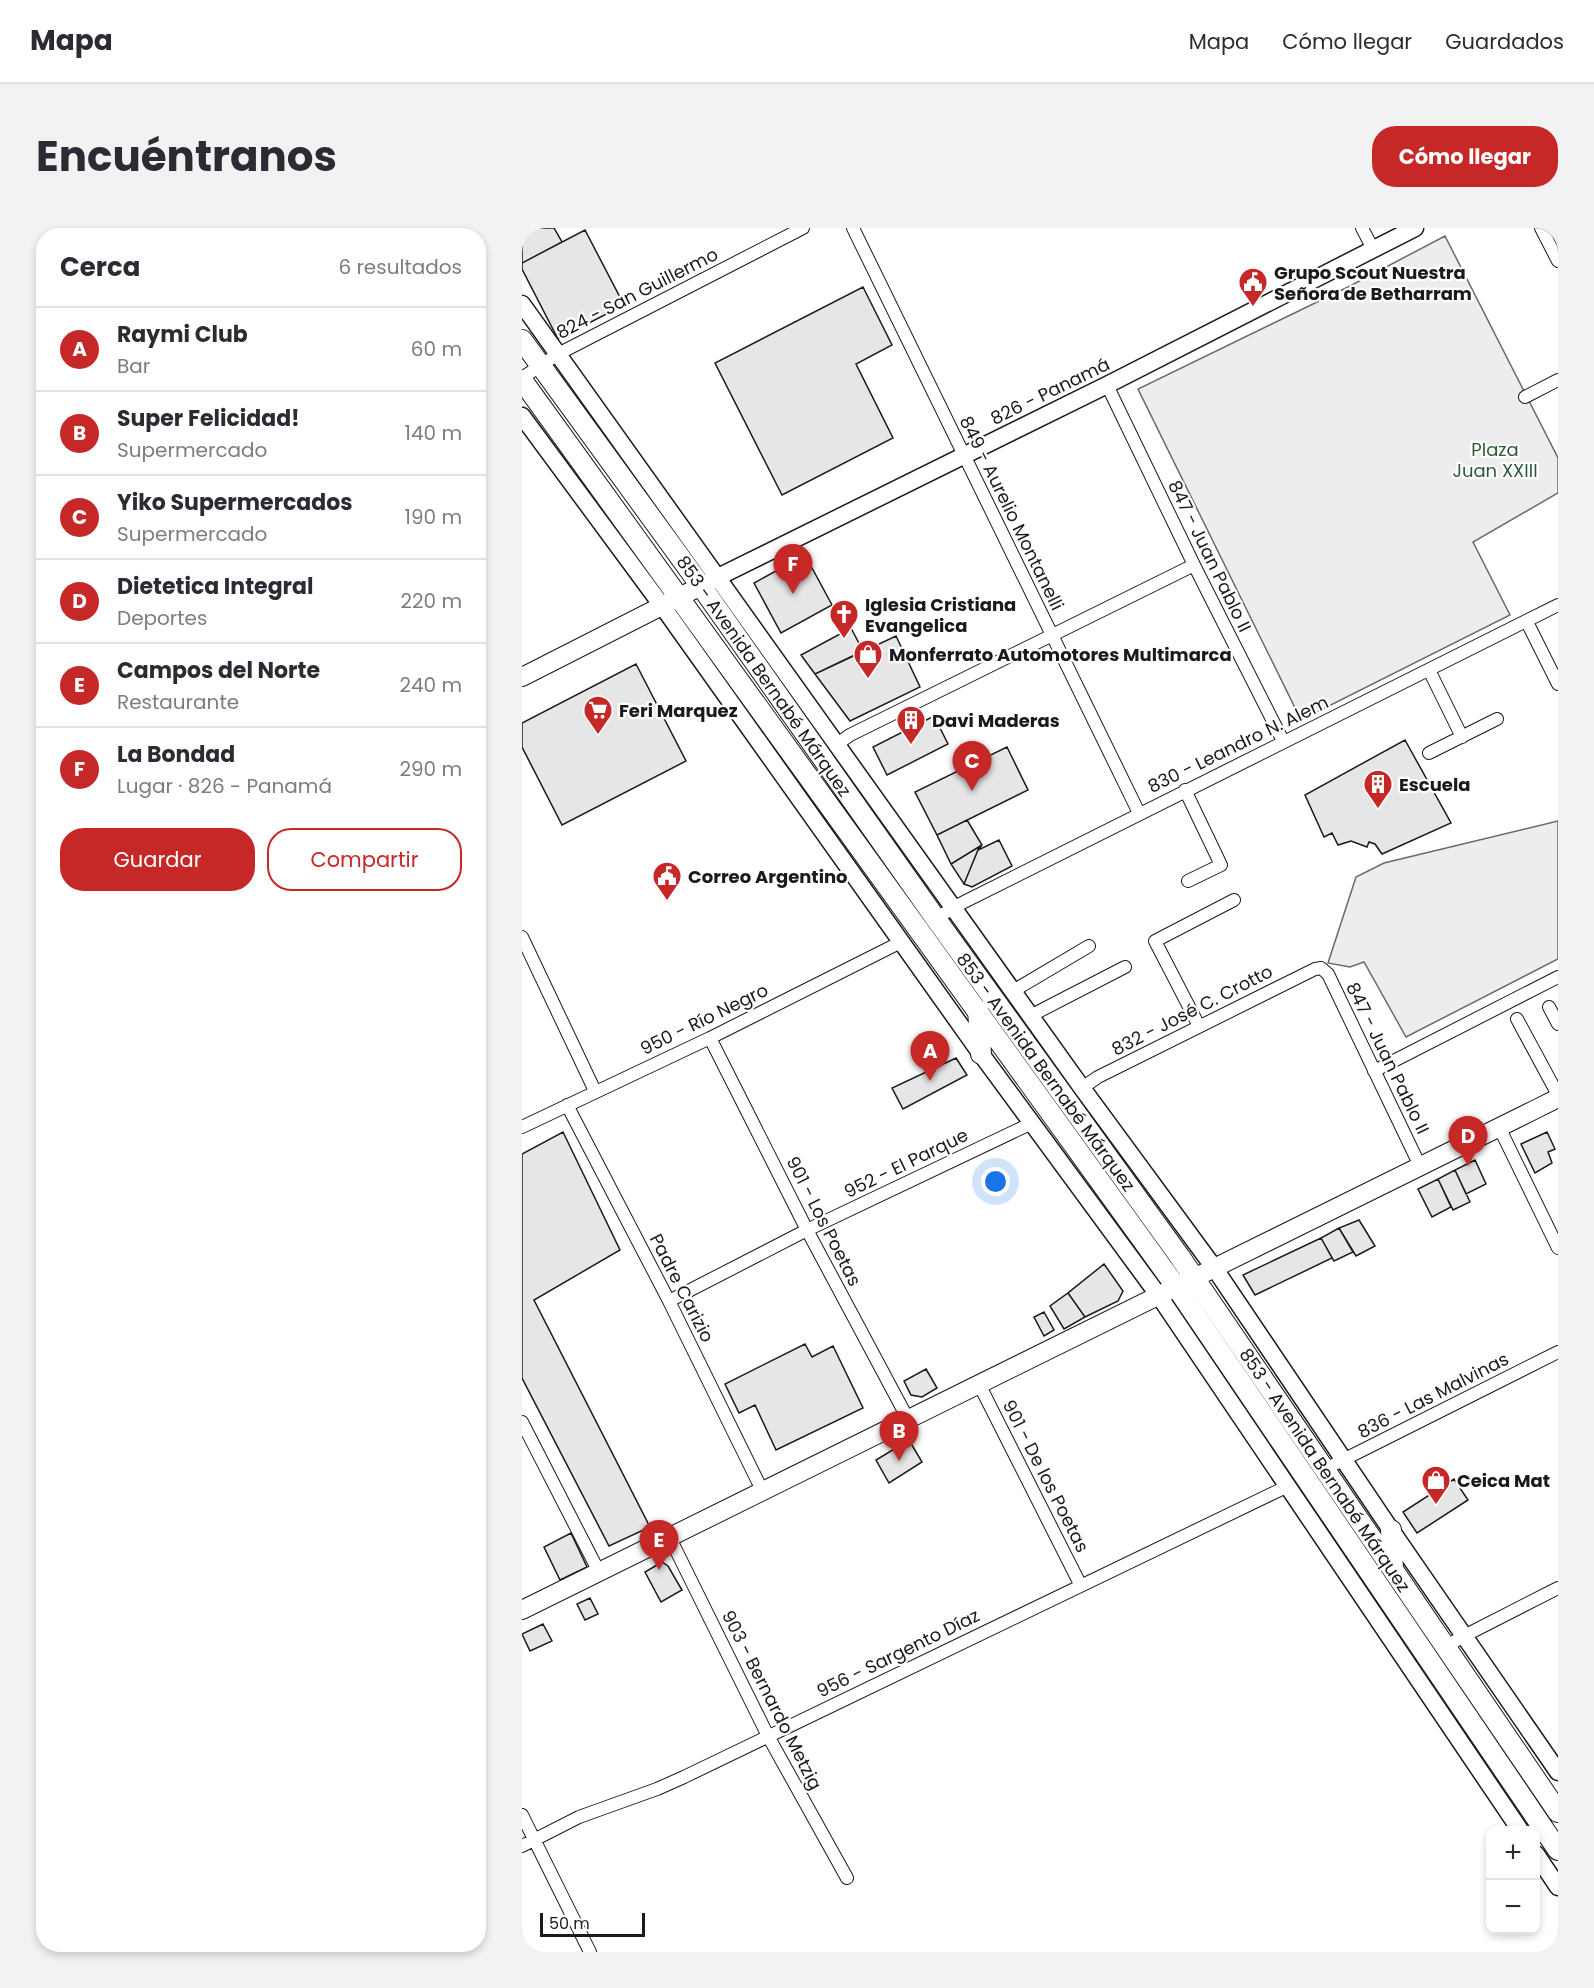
<!DOCTYPE html>
<html lang="es">
<meta charset="utf-8">
<style>
:root{--surface:#fff;--page:#f2f2f3;--text:#2b2b33;--muted:#7c7c81;--line:#e1e1e2;--accent:#c62828}
body{margin:0;font-family:Poppins,sans-serif;background:var(--page);color:var(--text)}
.controls{position:absolute;right:18px;bottom:18px;display:grid;overflow:hidden;border-radius:12px;box-shadow:0 3px 9px #0003}
.controls button{width:54px;height:54px;display:grid;place-items:center;padding:0;border:0;border-bottom:2px solid var(--line);background:var(--surface);color:var(--text);font:30px sans-serif}
.scale{position:absolute;left:18px;bottom:15px;width:105px;box-sizing:border-box;padding-left:6px;border:3px solid #1a1a1a;border-top:0;font-size:16px;line-height:21px;white-space:nowrap;color:#1a1a1a;-webkit-text-stroke:4px #fff;paint-order:stroke}
.you{position:absolute;left:474px;top:954px;width:21px;height:21px;margin:-15px;border:4px solid #fff;border-radius:50%;background:#1a73e8;box-shadow:0 0 0 9px #1a73e833}
.badge{display:grid;place-items:center;width:39px;height:39px;border-radius:50%;background:var(--accent);color:#fff;font-size:20px;font-weight:700}
.pin{position:absolute;translate:-50% -50px;filter:drop-shadow(0 2px 3px #0008)}
.pin::after{content:'';position:absolute;top:32px;width:21px;height:18px;background:inherit;clip-path:polygon(0 0,100% 0,50% 100%)}
.list{margin:0;padding:0;list-style:none}
h2{display:flex;justify-content:space-between;align-items:center;height:78px;margin:0;padding:0 24px;font-size:26px}
h2 small{font-size:20px;font-weight:400;color:var(--muted)}
.list li{display:grid;grid-template-columns:39px 1fr auto;gap:18px;align-items:center;box-sizing:border-box;height:84px;padding:0 24px;border-top:2px solid var(--line)}
.list b{display:block;font-size:22px;white-space:nowrap}
.list p{margin:0;font-size:20px;white-space:nowrap;color:var(--muted)}
.list em{font-size:20px;font-style:normal;color:var(--muted)}
.actions{display:flex;gap:12px;padding:18px 24px}
.actions a{flex:1;padding:14px 0;border:2px solid var(--accent);border-radius:24px;text-align:center;font-size:21px;color:var(--accent)}
.actions .main{background:var(--accent);color:#fff}
.map{position:relative;flex:none;width:1036px;height:1724px;overflow:hidden;border-radius:24px}
header{display:flex;align-items:center;gap:36px;box-sizing:border-box;height:84px;padding:0 30px;background:var(--surface);border-bottom:2px solid var(--line)}
header strong{font-size:28px}
nav{display:flex;gap:33px;margin-inline-start:auto;font-size:21px}
.intro{display:flex;align-items:center;justify-content:space-between;box-sizing:border-box;height:144px;padding:0 36px}
h1{margin:0;font-size:42px}
.button{padding:15px 27px;border-radius:24px;background:var(--accent);color:#fff;font-size:21px;font-weight:700}
main{display:flex;gap:36px;padding:0 36px}
aside{flex:1;background:var(--surface);border-radius:24px;box-shadow:0 3px 9px #0003}
.map>svg:first-child{display:block}
</style>
<header>
<strong>Mapa</strong>
<nav><a>Mapa</a><a>Cómo llegar</a><a>Guardados</a></nav>
</header>
<div class="intro"><h1>Encuéntranos</h1><a class="button">Cómo llegar</a></div>
<main>
<aside>
<h2>Cerca<small>6 resultados</small></h2>
<ul class="list">
<li><span class="badge">A</span><div><b>Raymi Club</b><p>Bar</p></div><em>60 m</em></li>
<li><span class="badge">B</span><div><b>Super Felicidad!</b><p>Supermercado</p></div><em>140 m</em></li>
<li><span class="badge">C</span><div><b>Yiko Supermercados</b><p>Supermercado</p></div><em>190 m</em></li>
<li><span class="badge">D</span><div><b>Dietetica Integral</b><p>Deportes</p></div><em>220 m</em></li>
<li><span class="badge">E</span><div><b>Campos del Norte</b><p>Restaurante</p></div><em>240 m</em></li>
<li><span class="badge">F</span><div><b>La Bondad</b><p>Lugar · 826 - Panamá</p></div><em>290 m</em></li>
</ul>
<div class="actions"><a class="main">Guardar</a><a>Compartir</a></div>
</aside>
<div class="map">
<svg width="1036" height="1724" viewBox="0 0 1036 1724">
<rect width="100%" height="100%" fill="#fff"/>
<path fill="#ededed" stroke="#6a6a6a" stroke-width="1.5" d="M 923,8 L 1036,230 L 1036,265 L 951,314 L 988,387 L 779,492 L 616,161 L 826,59 Z
M 1036,593 L 1036,731 L 884,809 L 842,734 L 828,739 L 806,735 L 834,649 L 862,635 Z"/>
<path fill="#e6e6e6" stroke="#1a1a1a" stroke-width="1.5" d="M 8,0 L 32,0 L 40,14 L 0,35 L 0,5 Z
M 63,2 L 102,77 L 36,111 L 0,41 L 0,35 Z
M 341,59 L 370,117 L 334,136 L 371,210 L 260,267 L 193,135 Z
M 283,327 L 310,377 L 259,405 L 232,355 Z
M 329,400 L 341,423 L 293,446 L 279,427 Z
M 374,408 L 398,459 L 328,493 L 293,446 Z
M 114,436 L 164,533 L 40,597 L 0,519 L 0,495 Z
M 412,488 L 426,516 L 365,547 L 351,519 Z
M 883,512 L 929,595 L 860,626 L 853,616 L 847,614 L 845,619 L 829,613 L 816,617 L 810,605 L 802,609 L 783,567 Z
M 485,519 L 506,562 L 415,607 L 393,564 Z
M 445,592 L 460,617 L 429,636 L 415,607 Z
M 477,612 L 490,638 L 450,659 L 442,656 L 456,622 Z
M 460,617 L 456,622 L 442,656 L 429,636 Z
M 434,830 L 445,847 L 381,881 L 370,860 Z
M 41,904 L 98,1022 L 12,1072 L 128,1299 L 87,1318 L 0,1150 L 0,926 Z
M 1025,904 L 1033,921 L 1026,924 L 1030,935 L 1013,945 L 999,916 Z
M 953,932 L 964,956 L 944,966 L 933,942 Z
M 933,942 L 948,974 L 931,982 L 916,951 Z
M 916,951 L 929,979 L 910,989 L 896,961 Z
M 837,992 L 853,1018 L 834,1028 L 817,1000 Z
M 817,1000 L 831,1024 L 812,1033 L 799,1010 Z
M 799,1010 L 810,1030 L 733,1067 L 721,1047 Z
M 582,1036 L 601,1063 L 596,1073 L 563,1089 L 546,1065 Z
M 546,1065 L 563,1089 L 542,1101 L 528,1078 Z
M 522,1084 L 532,1102 L 522,1108 L 512,1089 Z
M 283,1116 L 290,1129 L 311,1118 L 341,1180 L 254,1222 L 233,1177 L 217,1185 L 203,1156 Z
M 404,1141 L 415,1160 L 400,1169 L 389,1167 L 382,1153 Z
M 387,1212 L 400,1234 L 367,1255 L 354,1232 Z
M 932,1251 L 946,1272 L 895,1305 L 881,1284 Z
M 49,1305 L 65,1339 L 38,1352 L 22,1319 Z
M 140,1334 L 146,1338 L 160,1362 L 139,1374 L 123,1344 Z
M 68,1370 L 76,1386 L 63,1392 L 55,1376 Z
M 21,1396 L 30,1413 L 8,1423 L 0,1406 Z"/>
<g fill="none" stroke-linecap="round" stroke-linejoin="round">
<g stroke="#1a1a1a" stroke-width="14">
<path id="minor" d="M 331,0 L 617,585
M 840,0 L 851,21
M 1019,0 L 1036,33
M 0,150 L 36,126 L 281,0
M 585,157 L 672,337 L 761,513
M 1003,169 L 1036,152
M 1005,394 L 1036,456
M 907,442 L 940,509
M 314,517 L 328,507 L 672,337
M 907,525 L 975,491
M 663,562 L 699,637 L 666,653
M 414,691 L 432,679 L 1036,377
M 0,709 L 73,863
M 491,763 L 567,718
M 1027,779 L 1036,796
M 508,788 L 603,739
M 995,791 L 1036,867
M 677,798 L 633,713 L 712,672
M 188,810 L 285,1002 L 386,1191
M 852,843 L 1036,749
M 560,860 L 576,849 L 793,741 L 799,740 L 806,746 L 898,938
M 45,877 L 147,1073 L 240,1262
M 0,899 L 188,810 L 379,714
M 977,899 L 1036,1020
M 147,1073 L 285,1002 L 510,895
M 457,1156 L 558,1356
M 0,1194 L 77,1344
M 803,1241 L 1036,1124
M 147,1308 L 246,1508 L 325,1650
M 923,1419 L 942,1408 L 1036,1360
M 0,1587 L 68,1724
M 0,1618 L 57,1589 L 135,1561 L 162,1549 L 766,1258"/>
</g>
<g stroke="#1a1a1a" stroke-width="19">
<path id="tertiary" d="M 0,76 L 560,860 L 693,1041 L 869,1302 L 1036,1544
M 0,188 L 141,379 L 459,826 L 637,1068 L 998,1602
M 188,353 L 585,157 L 893,0
M 1014,1626 L 1036,1659"/>
</g>
<g stroke="#1a1a1a" stroke-width="20">
<path id="secondary" d="M 0,449 L 179,358
M 0,1382 C 345,1210 692,1043 1036,870"/>
</g>
<g stroke="#1a1a1a" stroke-width="22">
<path id="primary" d="M 0,112 L 179,358 L 414,691 L 658,1029 L 1036,1584
M 0,152 L 655,1060 L 1036,1622
M 456,782 L 459,826
M 869,1302 L 871,1341"/>
</g>
<use href="#minor" stroke="#fff" stroke-width="12"/>
<use href="#tertiary" stroke="#fff" stroke-width="16"/>
<use href="#secondary" stroke="#fff" stroke-width="18"/>
<use href="#primary" stroke="#fff" stroke-width="20"/>
</g>
<defs>
<g id="civic-pin" transform="scale(1.5)"><path d="M0 17L-7.5 6A9.5 9.5 0 1 1 7.5 6Z" fill="#c62828" stroke="#fff"/><path d="M-.6-6.5H3V-4.5H.6V-3L4-1V1h2V6H-6V1h2V-1L-.6-3ZM-1.2 2.5V6h2.4V2.5Z" fill="#fff"/></g>
<g id="church-pin" transform="scale(1.5)"><path d="M0 17L-7.5 6A9.5 9.5 0 1 1 7.5 6Z" fill="#c62828" stroke="#fff"/><path d="M-1.2-6h2.4v3.5h3.3v2.4h-3.3V6h-2.4V-.1h-3.3v-2.4h3.3Z" fill="#fff"/></g>
<g id="shop-pin" transform="scale(1.5)"><path d="M0 17L-7.5 6A9.5 9.5 0 1 1 7.5 6Z" fill="#c62828" stroke="#fff"/><path d="M-5-2.5h2.3a2.7 3.5 0 0 1 5.4 0H5L5.5 6h-11ZM-1.5-2.5h3a1.5 2.3 0 0 0-3 0Z" fill="#fff"/></g>
<g id="supermarket-pin" transform="scale(1.5)"><path d="M0 17L-7.5 6A9.5 9.5 0 1 1 7.5 6Z" fill="#c62828" stroke="#fff"/><path d="M-6-5.5h2.5l.6 2H6L4.5 2H-2.5L-4.4-4H-6ZM-1.5 3.2a1.3 1.3 0 1 0 .1 0ZM3 3.2a1.3 1.3 0 1 0 .1 0Z" fill="#fff"/></g>
<g id="building-pin" transform="scale(1.5)"><path d="M0 17L-7.5 6A9.5 9.5 0 1 1 7.5 6Z" fill="#c62828" stroke="#fff"/><path d="M-4-6H4V6H1V3H-1V6H-4ZM-2.5-4.3h1.7v1.8h-1.7ZM.8-4.3h1.7v1.8H.8ZM-2.5-1h1.7V.8h-1.7ZM.8-1h1.7V.8H.8Z" fill="#fff"/></g>
</defs>
<g fill-rule="evenodd">
<use href="#civic-pin" x="731" y="54"/>
<use href="#church-pin" x="322" y="386"/>
<use href="#shop-pin" x="346" y="426"/>
<use href="#supermarket-pin" x="76" y="482"/>
<use href="#building-pin" x="389" y="492"/>
<use href="#building-pin" x="856" y="556"/>
<use href="#civic-pin" x="145" y="648"/>
<use href="#shop-pin" x="914" y="1252"/>
</g>
<g text-anchor="middle" dominant-baseline="central" stroke-width="4.5" stroke-linejoin="round" paint-order="stroke">
<g font-size="18" font-weight="bold" fill="#1a1a1a" stroke="#fff" text-anchor="start">
<text x="752" y="44">Grupo Scout Nuestra<tspan x="752" dy="21">Señora de Betharram</tspan></text>
<text x="343" y="376">Iglesia Cristiana<tspan x="343" dy="21">Evangelica</tspan></text>
<text x="367" y="426">Monferrato Automotores Multimarca</text>
<text x="97" y="482">Feri Marquez</text>
<text x="410" y="492">Davi Maderas</text>
<text x="877" y="556">Escuela</text>
<text x="166" y="648">Correo Argentino</text>
<text x="935" y="1252">Ceica Mat</text>
</g>
<g font-size="18" fill="#1a1a1a" stroke="#fff">
<text transform="translate(115 65) rotate(-27)">824 - San Guillermo</text>
<text transform="translate(528 163) rotate(-26)">826 - Panamá</text>
<text transform="translate(490 285) rotate(64)">849 - Aurelio Montanelli</text>
<text transform="translate(688 328) rotate(64)">847 - Juan Pablo II</text>
<text transform="translate(242 448) rotate(55)">853 - Avenida Bernabé Márquez</text>
<text transform="translate(716 516) rotate(-26)">830 - Leandro N. Alem</text>
<text transform="translate(670 782) rotate(-27)">832 - José C. Crotto</text>
<text transform="translate(182 791) rotate(-26)">950 - Río Negro</text>
<text transform="translate(866 830) rotate(64)">847 - Juan Pablo II</text>
<text transform="translate(524 844) rotate(54)">853 - Avenida Bernabé Márquez</text>
<text transform="translate(384 935) rotate(-26)">952 - El Parque</text>
<text transform="translate(302 993) rotate(63)">901 - Los Poetas</text>
<text transform="translate(160 1060) rotate(63)">Padre Carizio</text>
<text transform="translate(911 1167) rotate(-27)">836 - Las Malvinas</text>
<text transform="translate(803 1242) rotate(56)">853 - Avenida Bernabé Márquez</text>
<text transform="translate(524 1248) rotate(63)">901 - De los Poetas</text>
<text transform="translate(376 1425) rotate(-26)">956 - Sargento Díaz</text>
<text transform="translate(250 1472) rotate(63)">903 - Bernardo Metzig</text>
</g>
<g font-size="18" fill="#2b5a34" stroke="#fff">
<text x="973" y="221">Plaza<tspan x="973" dy="21">Juan XXIII</tspan></text>
</g>
</g>
</svg>
<div class="controls">
<button>+</button>
<button>−</button>
</div>
<div class="scale">50 m</div>
<div class="you"></div>
<div class="pin badge" style="left:408px;top:853px">A</div>
<div class="pin badge" style="left:377px;top:1233px">B</div>
<div class="pin badge" style="left:450px;top:563px">C</div>
<div class="pin badge" style="left:946px;top:938px">D</div>
<div class="pin badge" style="left:137px;top:1342px">E</div>
<div class="pin badge" style="left:271px;top:366px">F</div>
</div>
</main>
